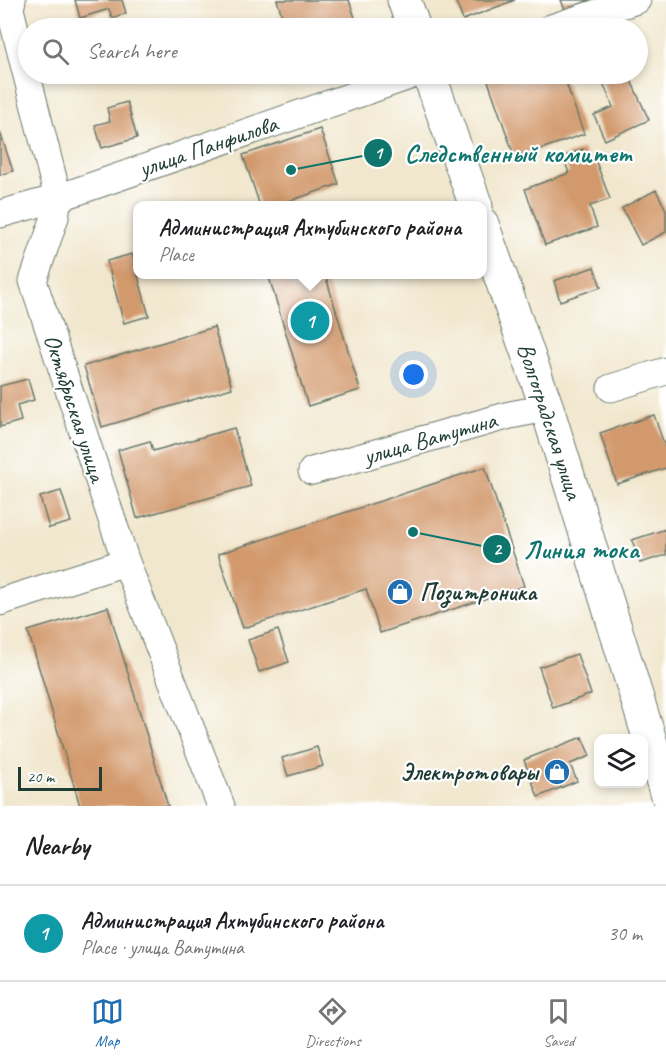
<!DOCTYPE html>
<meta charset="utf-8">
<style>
:root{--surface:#fff;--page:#f2f2f2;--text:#202124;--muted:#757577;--line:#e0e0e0;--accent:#1f6fb2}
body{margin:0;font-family:Caveat,sans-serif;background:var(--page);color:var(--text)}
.controls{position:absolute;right:18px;bottom:18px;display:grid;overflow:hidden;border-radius:12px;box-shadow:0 3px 9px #0003}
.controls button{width:54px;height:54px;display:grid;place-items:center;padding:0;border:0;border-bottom:2px solid var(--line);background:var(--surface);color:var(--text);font:30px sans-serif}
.scale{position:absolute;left:18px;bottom:15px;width:84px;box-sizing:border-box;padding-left:6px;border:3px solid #1f3d34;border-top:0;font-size:16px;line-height:21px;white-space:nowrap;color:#1f3d34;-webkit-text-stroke:4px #fff;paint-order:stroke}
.you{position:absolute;left:414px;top:375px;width:21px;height:21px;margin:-15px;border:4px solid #fff;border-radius:50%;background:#1a73e8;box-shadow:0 0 0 9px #1a73e833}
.badge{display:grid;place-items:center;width:39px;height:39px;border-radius:50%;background:var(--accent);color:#fff;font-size:20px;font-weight:700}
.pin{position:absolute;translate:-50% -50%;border:3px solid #fff;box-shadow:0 2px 6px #0006}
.popup{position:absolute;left:133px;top:201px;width:354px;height:78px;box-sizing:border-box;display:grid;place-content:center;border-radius:12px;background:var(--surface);filter:drop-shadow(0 2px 4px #0005);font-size:20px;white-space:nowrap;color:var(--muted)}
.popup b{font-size:22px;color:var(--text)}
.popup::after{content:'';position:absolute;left:50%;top:100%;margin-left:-12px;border:12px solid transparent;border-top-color:var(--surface)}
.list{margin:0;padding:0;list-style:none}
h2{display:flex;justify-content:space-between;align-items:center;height:78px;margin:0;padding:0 24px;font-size:26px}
h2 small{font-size:20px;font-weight:400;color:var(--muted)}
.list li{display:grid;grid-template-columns:39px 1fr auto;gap:18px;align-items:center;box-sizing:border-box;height:96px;padding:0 24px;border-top:2px solid var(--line)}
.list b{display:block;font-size:22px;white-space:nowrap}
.list p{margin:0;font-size:20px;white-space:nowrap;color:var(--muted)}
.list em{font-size:20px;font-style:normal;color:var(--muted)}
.icon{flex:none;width:33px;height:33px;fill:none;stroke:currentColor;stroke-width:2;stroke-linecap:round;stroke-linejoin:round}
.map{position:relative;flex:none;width:666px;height:806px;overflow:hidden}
.search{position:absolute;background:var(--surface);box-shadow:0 3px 9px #0003;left:18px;right:18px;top:18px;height:66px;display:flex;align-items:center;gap:15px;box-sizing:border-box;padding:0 21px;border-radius:33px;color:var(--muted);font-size:22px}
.sheet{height:174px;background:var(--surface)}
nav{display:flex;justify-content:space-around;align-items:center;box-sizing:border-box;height:84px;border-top:2px solid var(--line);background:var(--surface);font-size:16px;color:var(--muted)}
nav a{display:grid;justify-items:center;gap:3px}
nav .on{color:var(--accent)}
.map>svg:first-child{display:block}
</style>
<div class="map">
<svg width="666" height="806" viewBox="0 0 666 806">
<rect width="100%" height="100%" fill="#fff"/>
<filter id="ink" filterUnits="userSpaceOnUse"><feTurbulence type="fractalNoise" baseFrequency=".0167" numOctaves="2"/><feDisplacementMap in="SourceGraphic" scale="12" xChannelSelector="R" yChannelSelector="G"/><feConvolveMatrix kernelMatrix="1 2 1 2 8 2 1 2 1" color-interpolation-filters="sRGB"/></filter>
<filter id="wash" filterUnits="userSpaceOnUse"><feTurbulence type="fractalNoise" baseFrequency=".008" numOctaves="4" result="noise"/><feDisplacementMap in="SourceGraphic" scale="24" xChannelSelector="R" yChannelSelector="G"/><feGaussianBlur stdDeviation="1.35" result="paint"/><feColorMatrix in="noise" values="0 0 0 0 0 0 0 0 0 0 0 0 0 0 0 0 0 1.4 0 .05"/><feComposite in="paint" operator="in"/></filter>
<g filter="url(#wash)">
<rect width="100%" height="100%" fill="#f1e7ce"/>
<g id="blocks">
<path fill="#d2996c" d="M 75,0 L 122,0 L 126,13 L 112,18 L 109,9 L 80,18 Z
M 277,0 L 349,0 L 358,27 L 286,28 Z
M 455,0 L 515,0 L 463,20 Z
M 561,0 L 590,0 L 565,10 Z
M 509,74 L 563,74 L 584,134 L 515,158 L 488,81 Z
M 612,74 L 628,74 L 649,120 L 605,140 L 594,115 L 613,107 L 601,78 Z
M 127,102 L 137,138 L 102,148 L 95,125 L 110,121 L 107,108 Z
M 320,129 L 339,184 L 275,206 L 260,206 L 243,155 Z
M 0,132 L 13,171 L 0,175 Z
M 583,149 L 588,162 L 595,159 L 610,199 L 590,206 L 597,227 L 545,245 L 525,189 L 569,173 L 563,157 Z
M 656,190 L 666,210 L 666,232 L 641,245 L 622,208 Z
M 132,254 L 149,316 L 124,323 L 107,261 Z
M 594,267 L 601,287 L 560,301 L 554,281 Z
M 268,274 L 325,274 L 360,390 L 308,406 Z
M 214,327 L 232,388 L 102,427 L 84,366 Z
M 28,379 L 34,400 L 17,405 L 21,421 L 0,427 L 0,386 Z
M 654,415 L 666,450 L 666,468 L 617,484 L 600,433 Z
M 234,428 L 251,486 L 137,518 L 118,450 L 150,441 L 153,451 Z
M 485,467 L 524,586 L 380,633 L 366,589 L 243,628 L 218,554 Z
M 61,491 L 71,522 L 49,528 L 40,497 Z
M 666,529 L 666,555 L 640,563 L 632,540 Z
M 108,607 L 168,806 L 80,806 L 28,631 Z
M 278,630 L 289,662 L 259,672 L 248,640 Z
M 577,654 L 591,694 L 553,708 L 539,667 Z
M 582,737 L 590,756 L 570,764 L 577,781 L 538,797 L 524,760 Z
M 317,747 L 323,766 L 288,776 L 282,758 Z"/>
</g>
</g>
<g filter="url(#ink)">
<use href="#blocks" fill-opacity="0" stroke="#68786a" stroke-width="1.5"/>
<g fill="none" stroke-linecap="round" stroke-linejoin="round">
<g stroke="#68786a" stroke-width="29">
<path id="minor" d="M 12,0 L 10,9 L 58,198 L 55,217 L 33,281 L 126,562 L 221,806
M 551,28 L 637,0
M 0,214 L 58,198 L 415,74
M 611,388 L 666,371
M 312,471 L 510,415 L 547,408
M 0,602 L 126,562"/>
</g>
<g stroke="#68786a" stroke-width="35">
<path id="tertiary" d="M 404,0 L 414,28
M 429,74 L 476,206
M 482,224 L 547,408 L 666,792"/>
</g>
<use href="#minor" stroke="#fff" stroke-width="27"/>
<use href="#tertiary" stroke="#fff" stroke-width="33"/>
</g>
</g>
<defs>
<g id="shop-disc" transform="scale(1.35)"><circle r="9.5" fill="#1f6fb2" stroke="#fff"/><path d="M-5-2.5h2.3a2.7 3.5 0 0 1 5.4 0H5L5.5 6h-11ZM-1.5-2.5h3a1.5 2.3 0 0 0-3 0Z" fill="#fff"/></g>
</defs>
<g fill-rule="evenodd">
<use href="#shop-disc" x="400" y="592"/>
<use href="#shop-disc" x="557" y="772"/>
</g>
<g text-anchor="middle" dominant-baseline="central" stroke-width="4.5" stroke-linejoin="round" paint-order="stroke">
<g font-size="24" fill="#1f3d34" stroke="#fff">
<text transform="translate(208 146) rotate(-19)">улица Панфилова</text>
<text transform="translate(75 408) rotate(72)">Октябрьская улица</text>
<text transform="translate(550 421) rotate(72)">Волгоградская улица</text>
<text transform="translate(430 438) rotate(-16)">улица Ватутина</text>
</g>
<g font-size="24" font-weight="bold" fill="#1f3d34" stroke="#fff" text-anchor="start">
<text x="420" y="592">Позитроника</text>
<text x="538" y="772" text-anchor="end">Электротовары</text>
</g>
</g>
<path fill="none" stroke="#0f766e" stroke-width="2" d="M291 170L378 153M413 532L497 549"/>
<g fill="#0f766e" stroke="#fff" stroke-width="2">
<circle cx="291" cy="170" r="6"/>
<circle cx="413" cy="532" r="6"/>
<circle cx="378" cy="153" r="15"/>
<circle cx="497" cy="549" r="15"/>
</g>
<g font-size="18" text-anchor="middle" font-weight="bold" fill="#fff">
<text x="378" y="159">1</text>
<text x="497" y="555">2</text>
</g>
<g font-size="26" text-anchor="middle" font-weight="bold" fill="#0f766e" stroke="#fff" stroke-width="4.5" stroke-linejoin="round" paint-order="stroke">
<text x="518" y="162">Следственный комитет</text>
<text x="581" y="558">Линия тока</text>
</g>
</svg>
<div class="controls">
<button><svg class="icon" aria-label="layers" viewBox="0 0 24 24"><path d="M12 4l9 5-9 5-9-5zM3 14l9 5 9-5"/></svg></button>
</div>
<div class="scale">20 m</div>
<div class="you"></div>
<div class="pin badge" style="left:310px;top:321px;background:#0f9aa8">1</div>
<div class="popup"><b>Администрация Ахтубинского района</b>Place</div>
<div class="search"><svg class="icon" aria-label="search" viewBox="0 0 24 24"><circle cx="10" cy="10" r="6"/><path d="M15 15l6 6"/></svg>Search here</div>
</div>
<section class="sheet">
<h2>Nearby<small></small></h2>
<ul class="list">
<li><span class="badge" style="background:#0f9aa8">1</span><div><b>Администрация Ахтубинского района</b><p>Place · улица Ватутина</p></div><em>30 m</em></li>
</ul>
</section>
<nav>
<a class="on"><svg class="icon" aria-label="map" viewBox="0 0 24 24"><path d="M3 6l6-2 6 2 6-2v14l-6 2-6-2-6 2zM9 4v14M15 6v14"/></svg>Map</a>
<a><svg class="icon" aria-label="directions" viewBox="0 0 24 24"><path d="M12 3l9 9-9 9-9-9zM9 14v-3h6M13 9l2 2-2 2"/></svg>Directions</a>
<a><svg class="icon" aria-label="saved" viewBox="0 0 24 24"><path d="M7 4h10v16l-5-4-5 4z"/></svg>Saved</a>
</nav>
